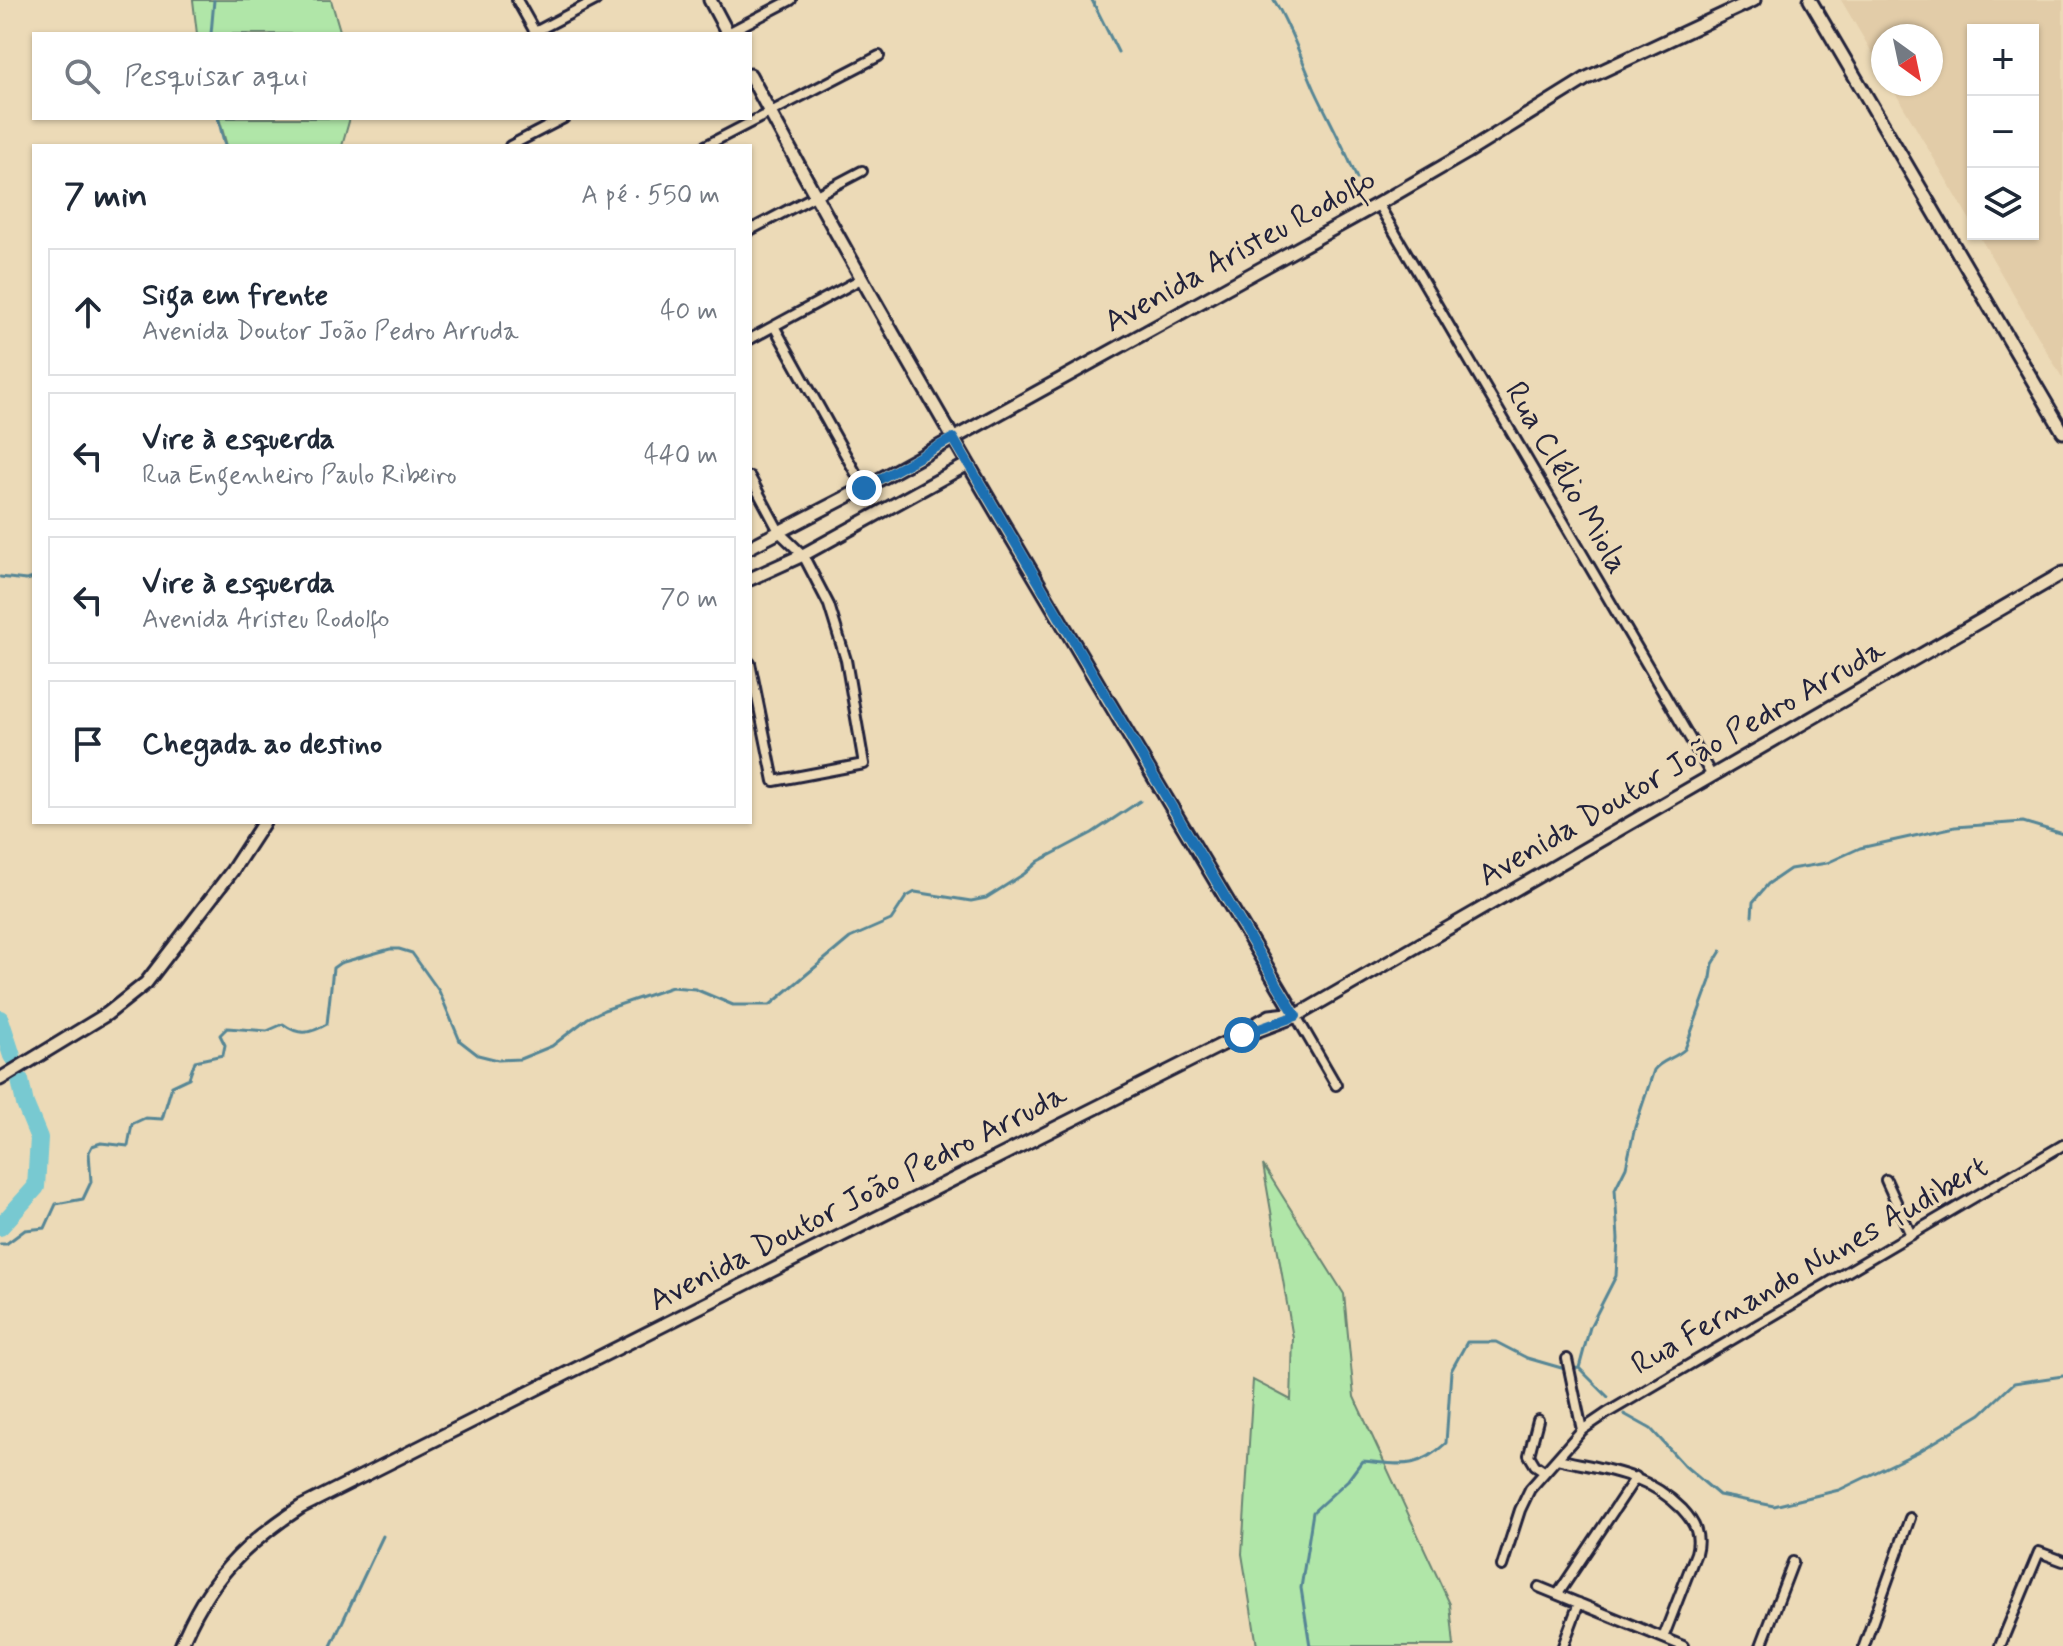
<!DOCTYPE html>
<html lang="pt">
<meta charset="utf-8">
<style>
:root{--surface:#fff;--page:#f6f6f7;--text:#1f2937;--muted:#747a83;--line:#e0e1e3}
body{margin:0;font-family:Mynerve,sans-serif;background:var(--page);color:var(--text)}
.controls{position:absolute;right:24px;top:24px;display:grid;overflow:hidden;border-radius:0px;box-shadow:0 2px 6px #0004}
.controls button{width:72px;height:72px;display:grid;place-items:center;padding:0;border:0;border-bottom:2px solid var(--line);background:var(--surface);color:var(--text);font:40px sans-serif}
.compass{position:absolute;left:1871px;top:24px;width:72px;height:72px;border-radius:50%;background:var(--surface);box-shadow:0 2px 6px #0004;rotate:147deg}
.stop{position:absolute;width:24px;height:24px;margin:-18px;border:6px solid #1f6fb2;border-radius:50%;background:#fff}
.stop.end{background:#1f6fb2;border-color:#fff;box-shadow:0 2px 8px #0008}
.list{margin:0;padding:0;list-style:none}
h2{display:flex;justify-content:space-between;align-items:center;height:104px;margin:0;padding:0 32px;font-size:34px}
h2 small{font-size:26px;font-weight:400;color:var(--muted)}
.list li{display:grid;grid-template-columns:52px 1fr auto;gap:24px;align-items:center;box-sizing:border-box;height:128px;margin:0 16px 16px;padding:0 16px;border:2px solid var(--line);border-radius:0px}
.list b{display:block;font-size:30px;white-space:nowrap}
.list p{margin:0;font-size:26px;white-space:nowrap;color:var(--muted)}
.list em{font-size:26px;font-style:normal;color:var(--muted)}
.icon{flex:none;width:44px;height:44px;fill:none;stroke:currentColor;stroke-width:2;stroke-linecap:round;stroke-linejoin:round}
.map{position:relative;flex:none;width:2063px;height:1646px;overflow:hidden}
.search{position:absolute;background:var(--surface);box-shadow:0 2px 6px #0004;left:32px;top:32px;width:720px;height:88px;display:flex;align-items:center;gap:20px;box-sizing:border-box;padding:0 28px;border-radius:0px;color:var(--muted);font-size:30px}
.panel{position:absolute;background:var(--surface);box-shadow:0 2px 6px #0004;left:32px;top:144px;width:720px;height:680px;border-radius:0px}
.map>svg:first-child{display:block}
</style>
<div class="map">
<svg width="2063" height="1646" viewBox="0 0 2063 1646">
<rect width="100%" height="100%" fill="#ecdab7"/>
<filter id="ink" filterUnits="userSpaceOnUse"><feTurbulence type="fractalNoise" baseFrequency=".0125" numOctaves="2"/><feDisplacementMap in="SourceGraphic" scale="16" xChannelSelector="R" yChannelSelector="G"/><feConvolveMatrix kernelMatrix="1 2 1 2 8 2 1 2 1" color-interpolation-filters="sRGB"/></filter>
<g filter="url(#ink)">
<path fill="#e2cca8" d="M 1841,0 L 2063,0 L 2063,379 L 1978,234 L 2033,234 L 2033,30 L 1973,30 L 1973,225 L 1890,84 L 1931,84 L 1931,36 L 1883,36 L 1883,71 Z"/>
<path fill="#b0e6a8" stroke="#698472" stroke-width="2" d="M 193,0 L 331,0 L 341,34 L 197,34 Z
M 219,118 L 350,118 L 342,146 L 227,146 Z
M 1263,1165 L 1344,1294 L 1354,1397 L 1450,1604 L 1454,1646 L 1257,1646 L 1242,1554 L 1253,1380 L 1291,1400 L 1293,1338 Z"/>
<g fill="none" stroke-linecap="round" stroke-linejoin="round">
<path stroke="#568695" stroke-width="3" d="M 1092,0 L 1118,52
M 1274,0 C 1292,29 1301,59 1315,90 C 1329,120 1345,148 1357,179
M 211,34 L 214,0
M 218,118 L 225,146
M 0,577 L 26,580 L 34,578
M 1752,916 L 1753,902 L 1768,884 L 1790,869 L 1827,863 L 1860,848 L 1955,827 L 2023,822 L 2063,834
M 0,1244 L 6,1244 L 25,1230 L 45,1228 L 56,1204 L 83,1199 L 91,1182 L 89,1152 L 92,1146 L 101,1143 L 128,1146 L 132,1124 L 145,1118 L 162,1119 L 172,1086 L 189,1078 L 195,1061 L 223,1055 L 225,1045 L 220,1035 L 227,1028 L 267,1031 L 283,1024 C 299,1036 310,1034 327,1024 L 333,968 L 340,963 L 390,949 L 399,949 L 412,953 L 439,991 L 460,1041 L 478,1055 L 498,1060 L 520,1059 L 552,1046 L 588,1018 L 604,1010 L 672,987 L 695,989 L 733,1005 L 770,1005 L 850,938 L 891,920 L 906,897 L 915,892 L 971,901 L 986,898 L 1024,874 L 1039,861 L 1092,833 L 1140,801
M 1579,1368 L 1590,1327 L 1616,1276 L 1618,1239 L 1615,1189 L 1626,1167 L 1635,1127 L 1654,1070 C 1661,1060 1676,1058 1685,1049 L 1711,978 L 1713,964 L 1721,951
M 1624,1414 L 1651,1429 L 1685,1466 L 1719,1495 L 1774,1506 L 1839,1490 L 1918,1452 L 1981,1414 L 2014,1383 L 2063,1376
M 331,1646 L 383,1536
M 1310,1646 L 1301,1588 L 1313,1512 L 1348,1480 L 1362,1461 C 1400,1464 1416,1471 1446,1443 L 1451,1371 L 1467,1342 L 1496,1342 L 1527,1358 L 1565,1369 L 1579,1368 L 1608,1397"/>
<path stroke="#78c9d1" stroke-width="18" d="M 0,1019 L 12,1056
M 0,1227 L 36,1187 L 39,1138 L 25,1104 L 20,1080"/>
<g stroke="#22223b" stroke-width="14">
<path id="street" d="M 517,0 L 535,32 L 596,0
M 726,34 L 791,0
M 510,146 L 564,118
M 705,146 L 879,56
M 1378,204 L 1712,776
M 750,230 L 862,171
M 774,326 L 864,488
M 750,339 L 861,279
M 750,477 L 780,533 L 803,555 L 829,605 L 846,660 L 864,764 L 774,781 L 750,663
M 1296,1016 L 1336,1085
M 1886,1180 L 1911,1235
M 1538,1420 L 1529,1455 L 1535,1465 L 1544,1471
M 1582,1430 L 1607,1413 L 2063,1145
M 1557,1459 C 1606,1470 1645,1472 1682,1509 C 1695,1523 1701,1535 1696,1553 L 1663,1638
M 1502,1566 L 1520,1510 L 1530,1489 L 1582,1430 L 1567,1359
M 1539,1587 L 1683,1646
M 1558,1594 L 1636,1477
M 1563,1646 L 1579,1603
M 1761,1646 L 1793,1562
M 1864,1646 L 1910,1518
M 2000,1646 L 2039,1552 L 2063,1561"/>
</g>
<g stroke="#22223b" stroke-width="17">
<path id="secondary" d="M 710,0 L 728,34
M 1810,0 L 2063,432
M 750,75 C 921,395 1111,704 1296,1016
M 750,547 L 864,488 L 1378,204 L 1466,153 L 1587,78 L 1754,0
M 750,579 L 803,555 L 968,464
M 1252,1026 L 1270,1016 L 1288,1014
M 0,1079 L 107,1014 L 146,983 L 232,871 L 264,822
M 181,1646 C 206,1582 244,1544 301,1507 L 1227,1042 L 1296,1016 L 2063,573"/>
</g>
<use href="#street" stroke="#ecdab7" stroke-width="8"/>
<use href="#secondary" stroke="#ecdab7" stroke-width="11"/>
</g>
</g>
<g fill="none" stroke-linecap="round" stroke-linejoin="round" filter="url(#ink)">
<path stroke="#1f6fb2" stroke-width="10" d="M 864,488 L 953,438 L 1296,1016 L 1242,1035"/>
</g>
<g text-anchor="middle" dominant-baseline="central" stroke-width="6" stroke-linejoin="round" paint-order="stroke">
<g font-size="32" fill="#22223b" stroke="#ecdab7">
<text transform="translate(1240 251) rotate(-29)">Avenida Aristeu Rodolfo</text>
<text transform="translate(1566 478) rotate(60)">Rua Clélio Miola</text>
<text transform="translate(1682 763) rotate(-30)">Avenida Doutor João Pedro Arruda</text>
<text transform="translate(858 1198) rotate(-27)">Avenida Doutor João Pedro Arruda</text>
<text transform="translate(1810 1266) rotate(-30)">Rua Fernando Nunes Audibert</text>
</g>
</g>
</svg>
<div class="controls">
<button>+</button>
<button>−</button>
<button><svg class="icon" aria-label="layers" viewBox="0 0 24 24"><path d="M12 4l9 5-9 5-9-5zM3 14l9 5 9-5"/></svg></button>
</div>
<svg class="compass" viewBox="-18 -18 36 36"><path d="M0-13l5 13h-10z" fill="#e53935"/><path d="M0 13l5-13h-10z" fill="#747a83"/></svg>
<div class="stop" style="left:1242px;top:1035px"></div>
<div class="stop end" style="left:864px;top:488px"></div>
<div class="search"><svg class="icon" aria-label="search" viewBox="0 0 24 24"><circle cx="10" cy="10" r="6"/><path d="M15 15l6 6"/></svg>Pesquisar aqui</div>
<section class="panel">
<h2>7 min<small>A pé · 550 m</small></h2>
<ul class="list">
<li><svg class="icon" aria-label="ahead" viewBox="0 0 24 24"><path d="M12 20V5M6 11l6-6 6 6"/></svg><div><b>Siga em frente</b><p>Avenida Doutor João Pedro Arruda</p></div><em>40 m</em></li>
<li><svg class="icon" aria-label="left" viewBox="0 0 24 24"><path d="M17 20v-9H6M10 6l-5 5 5 5"/></svg><div><b>Vire à esquerda</b><p>Rua Engenheiro Paulo Ribeiro</p></div><em>440 m</em></li>
<li><svg class="icon" aria-label="left" viewBox="0 0 24 24"><path d="M17 20v-9H6M10 6l-5 5 5 5"/></svg><div><b>Vire à esquerda</b><p>Avenida Aristeu Rodolfo</p></div><em>70 m</em></li>
<li><svg class="icon" aria-label="arrive" viewBox="0 0 24 24"><path d="M6 21V4h12l-3 4 3 4H6"/></svg><div><b>Chegada ao destino</b></div></li>
</ul>
</section>
</div>
